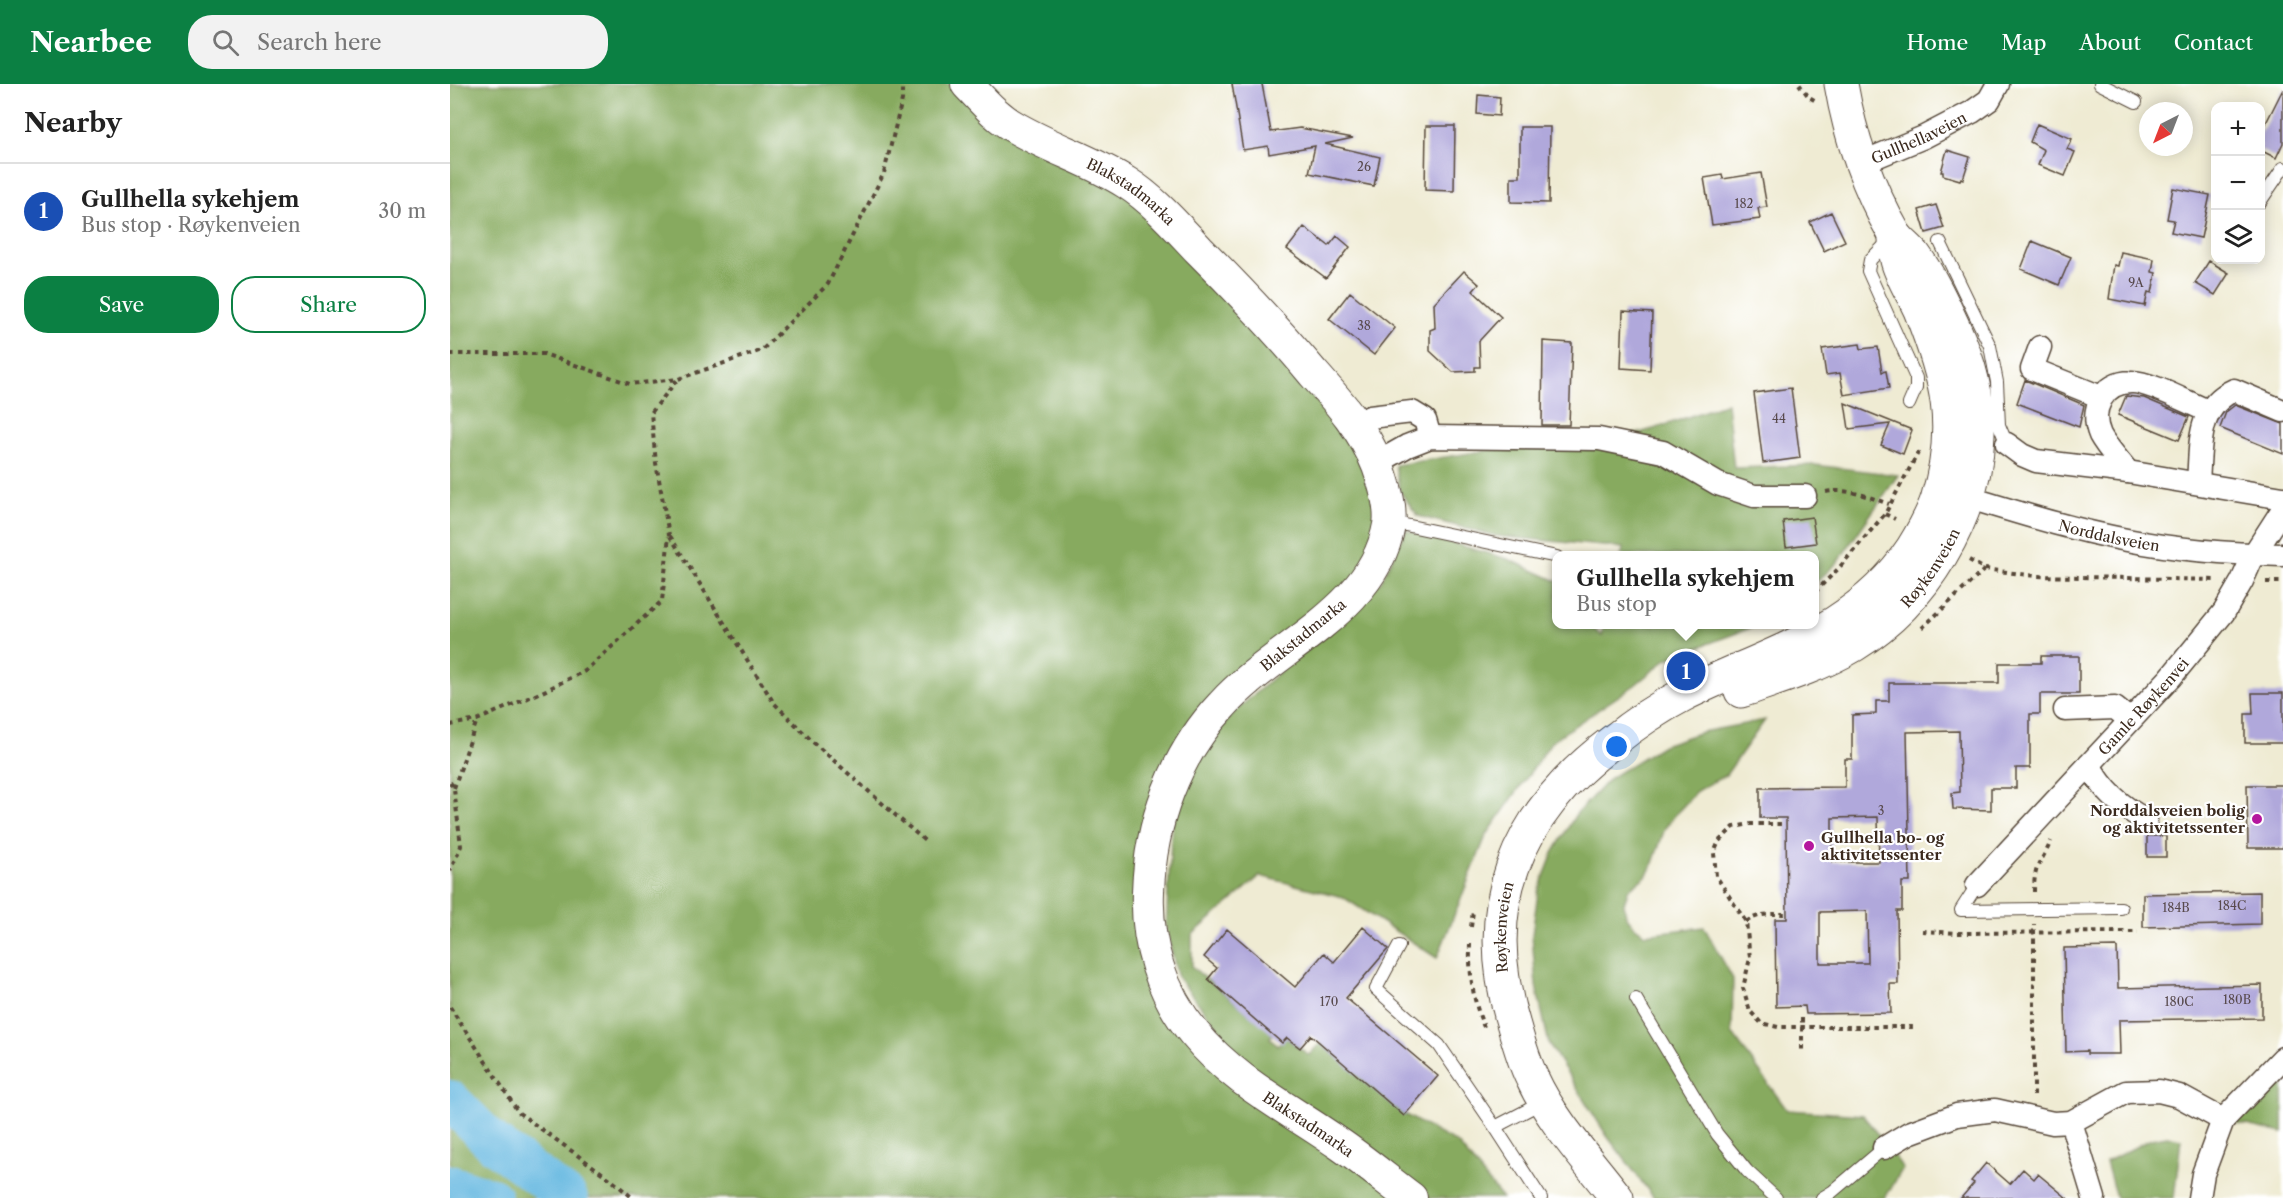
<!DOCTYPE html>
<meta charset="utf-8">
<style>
:root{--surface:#fff;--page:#f2f2f2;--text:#222;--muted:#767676;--line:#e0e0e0;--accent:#0b8043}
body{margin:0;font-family:"Libre Caslon Text",serif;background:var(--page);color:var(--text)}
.controls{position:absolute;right:18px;top:18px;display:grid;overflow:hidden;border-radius:12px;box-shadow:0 3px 15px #0003}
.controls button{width:54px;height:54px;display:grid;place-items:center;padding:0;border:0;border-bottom:2px solid var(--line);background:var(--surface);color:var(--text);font:30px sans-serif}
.compass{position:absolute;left:1689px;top:18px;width:54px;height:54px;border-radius:50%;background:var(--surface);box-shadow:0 3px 15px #0003;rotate:222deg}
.you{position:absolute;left:1167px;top:663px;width:21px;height:21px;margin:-15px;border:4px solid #fff;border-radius:50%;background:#1a73e8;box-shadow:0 0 0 9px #1a73e833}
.badge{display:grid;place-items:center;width:39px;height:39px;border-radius:50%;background:var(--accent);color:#fff;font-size:20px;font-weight:700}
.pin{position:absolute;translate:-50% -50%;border:3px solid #fff;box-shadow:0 2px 6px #0006}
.popup{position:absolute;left:1102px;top:467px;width:267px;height:78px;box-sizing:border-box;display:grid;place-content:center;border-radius:12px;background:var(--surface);filter:drop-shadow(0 2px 4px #0005);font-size:20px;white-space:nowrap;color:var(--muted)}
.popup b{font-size:22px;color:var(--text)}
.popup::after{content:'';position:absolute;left:50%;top:100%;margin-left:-12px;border:12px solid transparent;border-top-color:var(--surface)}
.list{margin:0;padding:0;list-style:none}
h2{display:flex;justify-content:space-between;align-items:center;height:78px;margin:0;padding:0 24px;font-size:26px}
h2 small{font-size:20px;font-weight:400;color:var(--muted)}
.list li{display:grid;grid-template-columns:39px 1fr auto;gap:18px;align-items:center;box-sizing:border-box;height:96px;padding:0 24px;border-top:2px solid var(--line)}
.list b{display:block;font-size:22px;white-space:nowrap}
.list p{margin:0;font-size:20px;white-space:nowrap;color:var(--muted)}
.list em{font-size:20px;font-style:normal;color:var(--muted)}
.actions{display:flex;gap:12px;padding:18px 24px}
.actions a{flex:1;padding:14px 0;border:2px solid var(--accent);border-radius:24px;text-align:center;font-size:21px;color:var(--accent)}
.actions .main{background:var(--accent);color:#fff}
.icon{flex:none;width:33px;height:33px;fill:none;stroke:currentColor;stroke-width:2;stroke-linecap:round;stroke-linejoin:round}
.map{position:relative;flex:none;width:1833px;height:1114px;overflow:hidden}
header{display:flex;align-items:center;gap:36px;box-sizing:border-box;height:84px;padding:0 30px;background:var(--accent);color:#fff}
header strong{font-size:28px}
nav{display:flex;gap:33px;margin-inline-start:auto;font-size:21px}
.search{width:420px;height:54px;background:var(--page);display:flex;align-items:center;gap:15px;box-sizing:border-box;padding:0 21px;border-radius:24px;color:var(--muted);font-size:22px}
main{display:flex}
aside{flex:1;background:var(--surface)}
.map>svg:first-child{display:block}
</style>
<header>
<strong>Nearbee</strong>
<div class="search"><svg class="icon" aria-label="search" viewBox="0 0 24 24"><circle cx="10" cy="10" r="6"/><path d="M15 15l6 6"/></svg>Search here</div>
<nav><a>Home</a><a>Map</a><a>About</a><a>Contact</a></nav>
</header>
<main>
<aside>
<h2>Nearby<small></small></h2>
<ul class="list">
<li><span class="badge" style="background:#1a4fb4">1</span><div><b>Gullhella sykehjem</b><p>Bus stop · Røykenveien</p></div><em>30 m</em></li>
</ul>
<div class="actions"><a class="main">Save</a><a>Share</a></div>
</aside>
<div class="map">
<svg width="1833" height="1114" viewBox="0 0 1833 1114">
<rect width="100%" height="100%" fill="#fff"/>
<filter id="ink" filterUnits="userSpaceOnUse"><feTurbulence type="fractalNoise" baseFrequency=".0167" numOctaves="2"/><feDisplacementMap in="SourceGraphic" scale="12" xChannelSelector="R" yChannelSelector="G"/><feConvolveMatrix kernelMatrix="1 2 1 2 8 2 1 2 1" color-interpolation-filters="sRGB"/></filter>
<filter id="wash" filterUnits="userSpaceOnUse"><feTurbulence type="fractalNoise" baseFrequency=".008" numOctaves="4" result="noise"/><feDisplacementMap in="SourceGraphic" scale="24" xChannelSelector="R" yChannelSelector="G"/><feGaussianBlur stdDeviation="1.35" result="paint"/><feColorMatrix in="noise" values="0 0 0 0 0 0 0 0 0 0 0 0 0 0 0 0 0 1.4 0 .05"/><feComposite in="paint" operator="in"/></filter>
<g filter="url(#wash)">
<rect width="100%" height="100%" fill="#efebd3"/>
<path fill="#87aa5f" stroke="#616a3e" stroke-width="1.5" d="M 0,0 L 524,0 L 720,138 L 938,399 L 912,493 L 787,599 L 703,751 L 718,898 L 750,941 L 954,1114 L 0,1114 Z
M 1277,319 L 1284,384 L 1365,381 L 1448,391 L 1387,479 L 1365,499 L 1365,472 L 1171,471 L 1174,464 L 1046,452 L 968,432 L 950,408 L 945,381 L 1070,361 L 1133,364 L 1207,344 Z
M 956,446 L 1058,475 L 1107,497 L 1107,540 L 1139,541 L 1152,552 L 1154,541 L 1308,541 L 1217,575 L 1185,601 L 1102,657 L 1036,752 L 987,874 L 893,813 L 810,792 L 742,851 L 742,883 L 823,949 L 820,954 L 828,961 L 835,953 L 859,971 L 870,959 L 954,1030 L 1008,1060 L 1052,1114 L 977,1114 L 837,1011 L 788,969 L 728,894 L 716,844 L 722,740 L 737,691 L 781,631 L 931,497 Z
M 1315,636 L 1276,691 L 1248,706 L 1225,731 L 1215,744 L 1202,782 L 1196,792 L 1178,806 L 1174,820 L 1176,832 L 1184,842 L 1195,850 L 1254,843 L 1283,895 L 1282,949 L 1337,1026 L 1413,1031 L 1453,1084 L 1435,1114 L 1204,1114 L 1157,1052 L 1099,960 L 1086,902 L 1082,851 L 1088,808 L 1103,769 L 1126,730 L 1160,694 L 1213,661 L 1252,648 Z
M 1833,974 L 1833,1049 L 1773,1036 Z
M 1717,1052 L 1731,1055 L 1724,1114 L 1666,1114 L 1656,1078 L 1701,1055 Z"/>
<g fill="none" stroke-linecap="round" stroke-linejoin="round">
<path stroke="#64b7e0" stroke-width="40" d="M 0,1016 L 43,1059 L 118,1114
M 0,1101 L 42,1114"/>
</g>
<g id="blocks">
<path fill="#b0a8db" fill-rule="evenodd" d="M 782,0 L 812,0 L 821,48 L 850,44 L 903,54 L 875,60 L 930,73 L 924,102 L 859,89 L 865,62 L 819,70 L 818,62 L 793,66 Z
M 1833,5 L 1833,59 L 1826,74 L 1810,66 L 1810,51 Z
M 1028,11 L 1050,13 L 1049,32 L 1027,30 Z
M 1587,40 L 1622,55 L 1617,65 L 1625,68 L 1615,92 L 1588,81 L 1594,66 L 1580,58 Z
M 976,42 L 1005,42 L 1004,107 L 975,106 Z
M 1070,43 L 1100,43 L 1099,119 L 1061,118 L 1061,93 L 1070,93 Z
M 1497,66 L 1520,73 L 1513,95 L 1511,94 L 1510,96 L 1493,91 L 1493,88 L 1491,88 Z
M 1311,89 L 1317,123 L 1308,124 L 1310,135 L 1262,141 L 1254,94 L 1272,91 L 1273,95 Z
M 1723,104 L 1760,111 L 1751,154 L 1721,148 L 1724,136 L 1717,135 Z
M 1486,121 L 1494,144 L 1476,149 L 1469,126 Z
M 1381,128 L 1395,157 L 1374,167 L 1360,138 Z
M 854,143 L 879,162 L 887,152 L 900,163 L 876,194 L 837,165 Z
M 1582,157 L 1621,173 L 1609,201 L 1571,185 Z
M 1671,168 L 1704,175 L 1702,188 L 1706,189 L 1702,209 L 1698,208 L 1695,222 L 1659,215 L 1664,181 L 1668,182 Z
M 1759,177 L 1779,189 L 1765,211 L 1745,199 Z
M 1014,187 L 1029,200 L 1023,207 L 1051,233 L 1029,257 L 1030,283 L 1025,283 L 1025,287 L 1003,288 L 980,267 L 980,246 L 985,244 L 984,219 Z
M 900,208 L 945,244 L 924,271 L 879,235 Z
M 1173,227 L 1202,229 L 1200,286 L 1171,284 Z
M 1093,257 L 1122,259 L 1119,341 L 1092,341 Z
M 1410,260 L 1411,265 L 1428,263 L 1432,288 L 1436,287 L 1439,304 L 1394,311 L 1390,289 L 1376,291 L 1372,265 Z
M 1575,296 L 1634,321 L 1629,343 L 1567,319 Z
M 1341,304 L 1350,374 L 1313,379 L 1304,309 Z
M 1676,312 L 1694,314 L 1739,333 L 1729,356 L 1668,331 Z
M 1395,319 L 1462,346 L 1453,370 L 1431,361 L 1440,340 L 1399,345 Z
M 1785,321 L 1833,340 L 1833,370 L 1770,344 L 1776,328 Z
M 1362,433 L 1366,459 L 1336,463 L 1333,437 Z
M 1591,572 L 1629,572 L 1629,610 L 1590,610 L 1590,630 L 1580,630 L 1580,684 L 1566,684 L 1566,704 L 1541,704 L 1541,726 L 1503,725 L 1502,709 L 1510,708 L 1509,647 L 1457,648 L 1460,798 L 1452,798 L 1452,827 L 1447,827 L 1448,900 L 1440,900 L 1441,929 L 1356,930 L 1355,922 L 1326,923 L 1325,835 L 1337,835 L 1336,734 L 1310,734 L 1310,704 L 1395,703 L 1395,675 L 1402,675 L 1402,631 L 1426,630 L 1426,617 L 1439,617 L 1439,599 L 1549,599 L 1549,579 L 1591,579 ZM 1428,733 L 1429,778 L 1382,778 L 1382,734 ZM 1417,827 L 1418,879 L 1370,879 L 1370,828 Z
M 1802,609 L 1833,609 L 1833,659 L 1795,659 L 1795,630 L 1803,630 Z
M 1797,701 L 1833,701 L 1833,764 L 1798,764 Z
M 1697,752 L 1716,752 L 1716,773 L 1697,773 Z
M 1810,808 L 1810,840 L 1693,843 L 1693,810 Z
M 913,843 L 938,865 L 896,914 L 988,992 L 954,1032 L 861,951 L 850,964 L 837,954 L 832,959 L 758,895 L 767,884 L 754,873 L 777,845 L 845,903 L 874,869 L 884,878 Z
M 1667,863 L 1668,904 L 1812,901 L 1812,934 L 1669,936 L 1670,970 L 1637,970 L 1637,967 L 1616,968 L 1614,864 Z
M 1536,1079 L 1560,1100 L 1573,1085 L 1584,1095 L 1588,1090 L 1617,1114 L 1511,1114 L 1524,1099 L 1521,1097 Z"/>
</g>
</g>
<g filter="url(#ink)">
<use href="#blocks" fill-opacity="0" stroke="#564739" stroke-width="1.5"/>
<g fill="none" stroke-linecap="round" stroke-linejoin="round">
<g stroke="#564739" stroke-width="14">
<path id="service" d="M 1650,0 L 1686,18
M 1810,118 L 1833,84
M 1440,156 L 1420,176 L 1418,187 L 1466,294 L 1466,304 L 1459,320
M 1490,158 L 1540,262 L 1547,298 L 1549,341 L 1557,360
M 941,438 L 1107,473
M 1511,826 L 1671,824
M 1511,826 L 1527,801
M 949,862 L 926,905 L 989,961 L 1045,1043 L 1093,1018
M 1186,915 L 1267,1050 L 1297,1087 L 1326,1114
M 1045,1043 L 1091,1114
M 1372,1114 L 1382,1108 L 1434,1064"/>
</g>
<g stroke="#564739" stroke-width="25">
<g id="minor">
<path id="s1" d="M 1411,79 L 1474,53 L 1522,28 L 1539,16 L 1548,0"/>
<path d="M 1590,263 L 1582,285 L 1651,313"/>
<path d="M 920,333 L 962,328 L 975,336 L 980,353"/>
<path d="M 1557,360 L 1572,371 L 1586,377 L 1678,388 L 1833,414"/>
<path d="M 927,379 L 957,362 L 980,353 L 1149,355 L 1213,368 L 1268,400 L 1304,412 L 1355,412"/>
<path d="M 1678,388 C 1669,376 1657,364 1650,351 C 1639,326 1653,298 1681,298 C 1699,297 1740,320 1758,327"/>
<path d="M 1748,398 C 1751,363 1746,323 1784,306 L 1833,327"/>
<path id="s2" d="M 1503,409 C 1560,426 1618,445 1677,456 C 1728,466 1781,470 1833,471"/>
<path d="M 1615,626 L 1665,624 L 1680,636"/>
<path d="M 1639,681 C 1654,707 1670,722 1696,736"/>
<path id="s3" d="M 1527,801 L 1720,594 L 1774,528 L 1792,497 L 1804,470 L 1833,425"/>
<path d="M 1621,1038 L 1644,1114"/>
<path d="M 1434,1064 L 1459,1049 L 1507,1031 L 1545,1026 L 1603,1039 L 1621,1038 L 1676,1008 L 1709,1007 L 1729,1012 L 1773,1036"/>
<path d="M 1749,1114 L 1753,1090 L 1773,1036 L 1833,974"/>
</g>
</g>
<g stroke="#564739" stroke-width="34">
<g id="secondary">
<path id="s4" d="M 517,0 C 533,17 547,34 568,45 C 603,65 643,77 677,99 C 704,116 727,143 749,166 C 789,206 827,246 863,289 C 888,317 914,346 928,382 C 934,399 942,423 939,441 C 924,527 825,562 772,621 C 725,671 700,740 698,808 C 696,859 711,909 744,949 C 783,997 838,1024 888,1059 C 913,1076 937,1096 961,1114"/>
</g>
</g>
<g stroke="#564739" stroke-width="35">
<g id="primary">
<path id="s5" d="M 1291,607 C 1329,594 1369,582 1404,561 C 1474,518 1526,433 1528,350 C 1529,313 1519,277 1504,244 C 1493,220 1481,194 1465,172 C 1459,164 1449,158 1444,149 C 1418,104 1400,52 1391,0"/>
<path id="s6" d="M 1167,1114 C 1138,1076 1102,1038 1082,994 C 1074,978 1069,960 1064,942 C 1027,824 1065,731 1162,658 C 1184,640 1208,624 1233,611 C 1318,569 1406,549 1462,465 C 1472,449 1481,433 1487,416 C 1510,343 1497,294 1470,226 C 1463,210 1451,192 1447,176 C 1445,168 1445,159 1445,151"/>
</g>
</g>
<path stroke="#564739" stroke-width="4" stroke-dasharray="4.5 4.5" stroke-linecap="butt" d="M 1349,0 L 1359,13 L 1366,17
M 0,270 L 94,270 L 180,300 L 228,295 L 312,266 L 378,200 L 434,89 L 452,16 L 452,0
M 1376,408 C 1398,404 1419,413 1439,420
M 1435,430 L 1445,435
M 220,452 L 324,619 L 364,659 L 477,759
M 1519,476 L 1535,485 L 1585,492 L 1766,496
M 1816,498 L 1833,498
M 1365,508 L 1388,485 L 1435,430 L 1469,367
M 1472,544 L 1535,485
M 0,641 L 27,636 L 92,608 L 135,587 L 212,517 L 219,451 L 206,379 L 201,329 L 227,296
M 0,698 L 4,705 L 11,762 L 0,787
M 4,704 L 27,636
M 1331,740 L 1300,740 L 1284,743 L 1269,757 L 1264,769 L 1266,792 L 1296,838 L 1300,874 L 1293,904 L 1300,927 L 1311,939 L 1328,943 L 1463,943
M 1584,808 C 1584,778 1591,781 1601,757
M 1296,838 C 1309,829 1321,830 1337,830
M 1021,843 L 1023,827
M 1472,847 L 1506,849 L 1688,848
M 1020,860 C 1019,888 1023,918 1034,943
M 0,923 L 69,1029 L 159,1094 L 183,1114
M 1352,934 L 1352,969
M 1584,1012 L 1584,840"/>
<use href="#service" stroke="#fff" stroke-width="12"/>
<use href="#minor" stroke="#fff" stroke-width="22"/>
<use href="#secondary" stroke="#fff" stroke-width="32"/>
<use href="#primary" stroke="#fff" stroke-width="33"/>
</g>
</g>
<g fill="#b5179e" stroke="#fff" stroke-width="2">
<circle cx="1807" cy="735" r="6"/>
<circle cx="1359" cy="762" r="6"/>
</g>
<g text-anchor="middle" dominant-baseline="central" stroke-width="4.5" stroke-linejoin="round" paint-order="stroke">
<g font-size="12" fill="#584a4d">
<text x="914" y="82">26</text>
<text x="1294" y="119">182</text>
<text x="1686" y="198">9A</text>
<text x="914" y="241">38</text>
<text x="1329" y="334">44</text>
<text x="1431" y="726">3</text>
<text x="1782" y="821">184C</text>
<text x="1726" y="823">184B</text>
<text x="1787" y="915">180B</text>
<text x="879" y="917">170</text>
<text x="1729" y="917">180C</text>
</g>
<g font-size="15" fill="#3b2a1e" stroke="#fff">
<text stroke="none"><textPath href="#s1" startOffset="63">Gullhellaveien</textPath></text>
<text stroke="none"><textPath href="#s4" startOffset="198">Blakstadmarka</textPath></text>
<text stroke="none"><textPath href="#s2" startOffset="162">Norddalsveien</textPath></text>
<text stroke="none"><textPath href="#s5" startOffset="232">Røykenveien</textPath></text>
<text transform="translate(853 551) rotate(-39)">Blakstadmarka</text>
<text stroke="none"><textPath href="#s3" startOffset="244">Gamle Røykenvei</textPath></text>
<text stroke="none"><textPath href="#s6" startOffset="303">Røykenveien</textPath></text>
<text stroke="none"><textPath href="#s4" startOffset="1386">Blakstadmarka</textPath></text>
</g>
<g font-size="15" font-weight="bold" fill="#3b2a1e" stroke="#fff" text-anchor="end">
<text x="1795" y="726">Norddalsveien bolig<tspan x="1795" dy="17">og aktivitetssenter</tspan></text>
<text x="1371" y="753" text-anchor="start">Gullhella bo- og<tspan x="1371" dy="17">aktivitetssenter</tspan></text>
</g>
</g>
</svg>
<div class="controls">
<button>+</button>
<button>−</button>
<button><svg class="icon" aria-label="layers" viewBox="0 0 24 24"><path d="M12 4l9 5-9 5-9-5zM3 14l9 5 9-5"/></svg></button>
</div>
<svg class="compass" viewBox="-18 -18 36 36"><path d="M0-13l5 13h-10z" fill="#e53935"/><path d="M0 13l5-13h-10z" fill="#767676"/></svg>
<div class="you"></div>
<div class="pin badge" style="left:1236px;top:587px;background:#1a4fb4">1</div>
<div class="popup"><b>Gullhella sykehjem</b>Bus stop</div>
</div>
</main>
